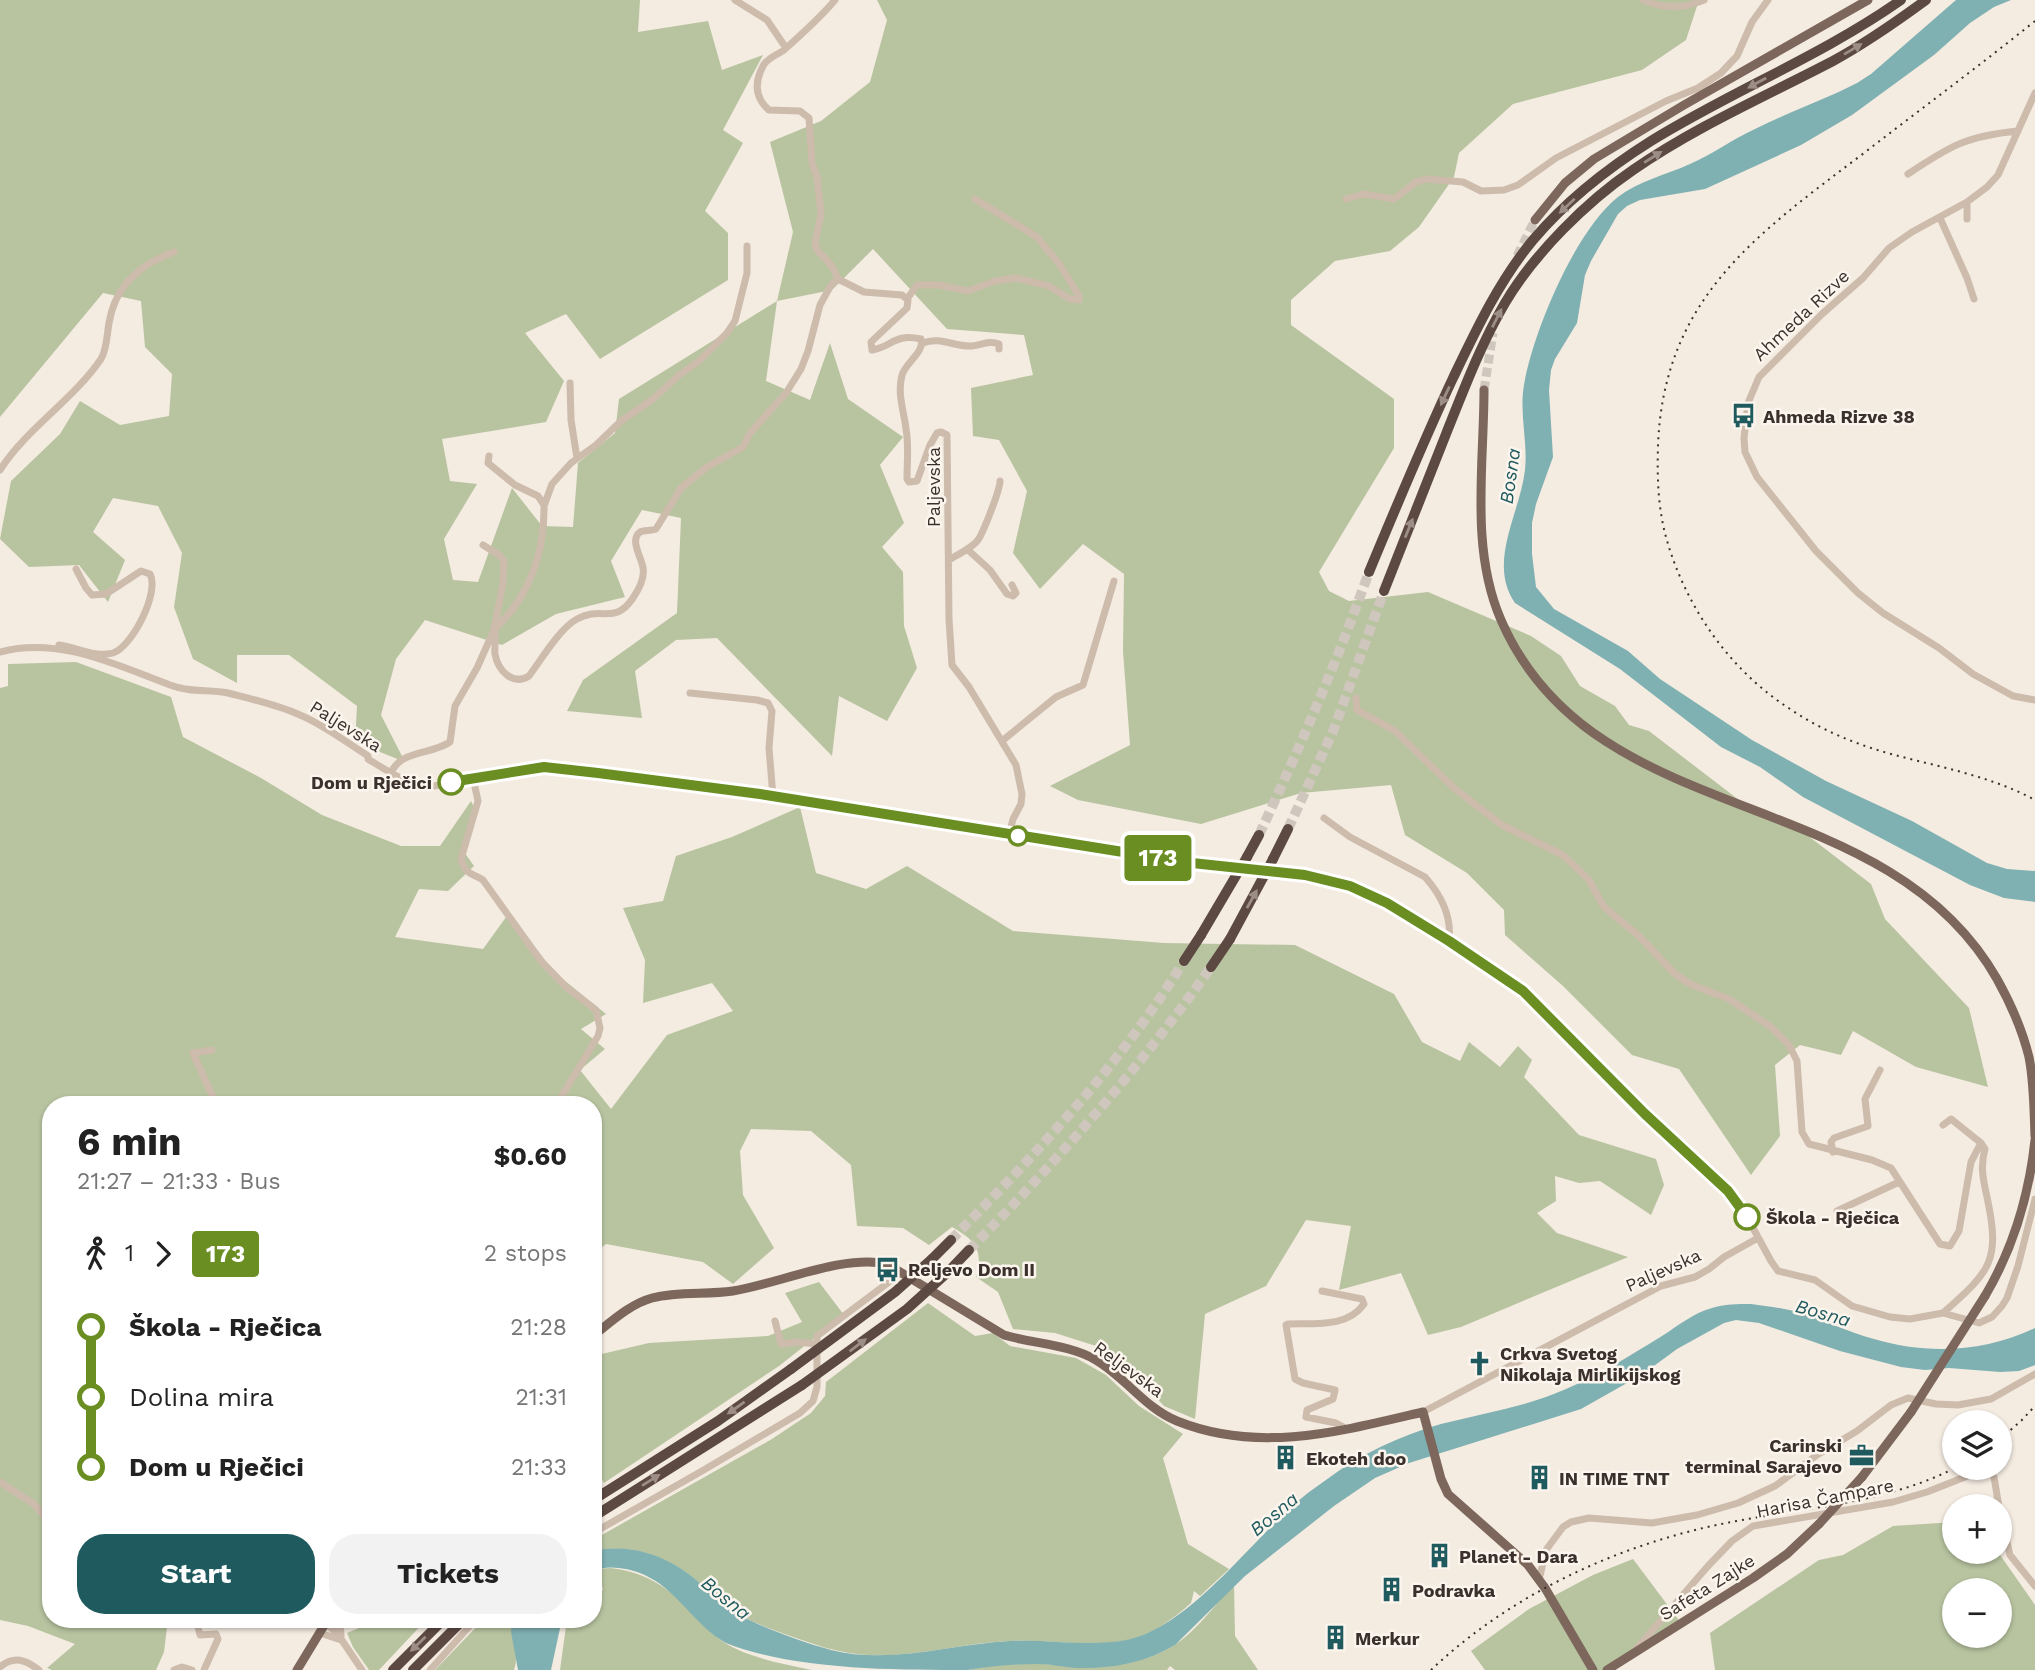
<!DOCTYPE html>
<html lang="en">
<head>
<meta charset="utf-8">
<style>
	body { margin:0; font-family:"Work Sans",sans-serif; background:#f2f2f2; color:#222; height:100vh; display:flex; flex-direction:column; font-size:26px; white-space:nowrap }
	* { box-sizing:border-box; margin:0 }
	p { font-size:23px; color:#767676 }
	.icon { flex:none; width:38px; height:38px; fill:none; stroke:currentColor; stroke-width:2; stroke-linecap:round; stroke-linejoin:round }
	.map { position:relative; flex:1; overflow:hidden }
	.side { position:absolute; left:42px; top:1096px; width:560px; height:532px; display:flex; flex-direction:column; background:#fff; border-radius:28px; box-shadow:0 2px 5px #0004 }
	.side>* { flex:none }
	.badge { padding:0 14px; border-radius:5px; font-size:24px; line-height:46px }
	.buttons { position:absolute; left:1942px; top:1410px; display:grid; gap:14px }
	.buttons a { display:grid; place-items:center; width:70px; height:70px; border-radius:50%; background:#fff; box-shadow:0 2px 5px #0004; font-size:35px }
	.map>.badge { position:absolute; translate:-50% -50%; box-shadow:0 0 0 4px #fff }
	.legs { display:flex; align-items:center; gap:10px; height:77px; padding:0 35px; font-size:23px }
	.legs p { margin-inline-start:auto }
	.headline { display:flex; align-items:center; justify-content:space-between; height:119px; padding:0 35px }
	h1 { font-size:38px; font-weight:700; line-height:52px }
	.button { display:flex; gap:14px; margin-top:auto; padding:14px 35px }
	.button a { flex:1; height:80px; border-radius:28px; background:#1f5a5e; color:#fff; font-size:28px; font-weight:700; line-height:80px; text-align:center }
	.button a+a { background:#f2f2f2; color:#222 }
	ul { padding:0 35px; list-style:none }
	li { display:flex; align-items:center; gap:24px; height:70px; font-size:26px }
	li i { display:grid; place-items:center; width:10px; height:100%; margin:0 9px; background:currentColor }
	li i::after { content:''; width:18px; height:18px; margin:-9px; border:5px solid; border-radius:50%; background:#fff }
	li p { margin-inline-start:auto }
	li:first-child i { background:linear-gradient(#0000 50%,currentColor 0) }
	li:last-child i { background:linear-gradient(currentColor 50%,#0000 0) }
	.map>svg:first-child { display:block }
</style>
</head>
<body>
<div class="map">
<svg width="2035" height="1670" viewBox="0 0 2035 1670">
	<rect width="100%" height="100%" fill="#f4ebe1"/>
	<!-- green -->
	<path fill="#b8c4a0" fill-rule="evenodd" d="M0 0H640L638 32 708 21 722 70 763 55 723 130 743 143 705 211 728 233V280L600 359 566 314 525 333 564 381 546 422 442 439 450 481 477 484 444 539 453 580 478 582 512 488 542 526 573 527 578 463 615 433 619 399 777 301 793 232 770 142 821 121 870 82 887 20 877 0H1699L1686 40 1642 70 1513 104 1459 153 1454 177 1419 227 1390 251 1335 261 1291 300V325L1394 399V448L1319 572 1329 591 1349 601 1428 592 1531 636 1561 656 1580 686 1615 706 1629 725 1649 731 1752 810 1807 835 1871 884 1885 919 1969 1008 1988 1087 1916 1067 1853 1031 1841 1055 1800 1045 1775 1065 1780 1136 1751 1175 1679 1069 1632 1055 1563 986 1505 935 1504 910 1467 873 1405 835 1391 785 1301 793 1201 824 1078 800 1050 786 1130 745 1123 651 1124 574 1083 544 1040 589 1013 553 1027 491 999 440 973 436 971 388 1033 375 1024 335 947 329 873 249 832 290 777 301 766 381 810 400 830 343 848 399 903 437 880 465 904 523 882 547 903 572 904 626 917 668 887 721 839 696 832 756 717 638 676 640 635 671 642 718 567 711 583 680 677 613 681 518 642 510 611 561 625 597 556 614 502 645 425 620 396 659 381 715 405 762 355 742 357 706 289 655H237V683L193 659 174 607 182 553 158 506 113 498 93 532 125 560 108 602 79 565 29 567 0 539 11 481 60 434 80 401 120 425 169 416 172 374 145 347 141 301 103 293 0 417Z
		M76 662 171 697 183 737 261 778 322 815 401 846H440L471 801 477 814 462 849 474 866 448 891 419 889 395 937 483 949 509 913 554 972 606 1014 581 1029 605 1049 580 1070 611 1109 667 1035 733 1011 712 983 643 1003 645 960 623 908 663 901 676 856 732 837 800 807 816 873 866 889 907 866 1013 931 1164 943 1295 945 1394 994 1422 1042 1460 1061 1469 1042 1500 1067 1518 1046 1532 1060 1524 1077 1579 1135 1656 1159 1664 1185 1651 1215 1600 1181 1579 1183 1555 1176 1556 1201 1537 1213 1557 1233 1628 1257 1461 1327 1428 1335 1401 1273 1339 1290 1351 1226 1306 1220 1266 1286 1205 1314 1195 1419 1164 1406 1132 1372 1096 1346 1055 1333 1013 1329 998 1292 976 1277C984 1250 975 1240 952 1227L929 1245 903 1228 857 1226 851 1165 811 1131 751 1129 740 1151 743 1195 774 1248 733 1284 703 1262 606 1244 593 1254V1104H51V1619H168L164 1652 156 1670H52L47 1668 75 1644 28 1626 0 1620V688L8 686V664Z
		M819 1282 844 1315 779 1366 604 1483 593 1466V1356L649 1343 768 1336 802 1322 785 1293Z
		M928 1303 975 1336 993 1333 1010 1346 1076 1358 1106 1375 1139 1406 1183 1434 1163 1458 1188 1544 1229 1569 1200 1596 1194 1591 1191 1603C1172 1620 1153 1634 1128 1640 1090 1648 1049 1639 1011 1641 941 1644 887 1669 817 1645 787 1635 754 1625 728 1608 716 1600 707 1590 696 1580 667 1556 631 1543 593 1551V1540L772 1439 811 1413 825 1396 826 1382Z
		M1955 1522V1552H1998L2035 1605V1670H1715L1710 1633 1819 1560 1843 1555 1893 1526ZM1955 1591H2000V1636H1955Z
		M1633 1559 1681 1623 1607 1670H1485L1471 1651 1529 1609 1593 1575Z
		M610 1568C642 1571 667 1586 689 1609 700 1621 711 1634 725 1643 750 1658 783 1664 812 1670H560L567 1619H593V1592L603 1590 598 1569Z
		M1234 1585 1235 1636 1258 1670H1175L1170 1666 1167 1670H968C992 1665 1018 1663 1043 1664 1087 1667 1133 1670 1173 1646 1197 1631 1214 1605 1234 1585Z
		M381 1619H427L379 1670H369L353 1647 347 1633Z
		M484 1619H512C510 1636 520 1654 514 1670H435Z"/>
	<!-- water -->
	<path fill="#7fb0b2" d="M1956 0H2011L1994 7 1970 23 1934 55 1852 115 1801 145 1705 189 1640 200 1627 206 1618 214 1591 261 1585 275 1577 323 1555 359 1551 370 1549 390 1553 457 1536 504 1532 523V554L1536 587 1554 609 1628 651 1660 679 1752 740 1826 781 1912 821 1987 863 2007 869 2035 871V902L2004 898 1970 885 1803 797 1760 767 1721 747 1620 669 1515 603C1487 562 1520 514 1525 470 1528 442 1519 413 1524 385 1533 332 1575 231 1618 197 1638 181 1666 175 1690 164 1713 154 1733 139 1755 129 1789 112 1824 100 1857 83L1871 74Z
		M1751 1304C1766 1306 1783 1308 1798 1312 1824 1320 1848 1332 1874 1339 1927 1355 1985 1352 2035 1328V1365L2019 1371 2000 1372 1949 1368 1925 1370 1901 1367 1840 1351 1759 1323 1736 1320 1724 1323 1677 1349 1643 1374 1581 1409 1409 1463 1375 1478 1334 1506 1245 1576 1175 1645C1145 1663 1111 1669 1076 1668 1063 1667 1051 1664 1038 1664 1014 1664 991 1666 968 1670 892 1670 794 1670 726 1643 687 1621 672 1574 619 1568 610 1567 601 1567 593 1572V1551C630 1543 666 1555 695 1579 707 1589 716 1600 729 1609 754 1625 802 1642 831 1650 891 1665 950 1644 1010 1641 1049 1639 1089 1647 1126 1640 1182 1630 1241 1555 1281 1517 1294 1503 1310 1491 1326 1480 1361 1454 1399 1436 1441 1424 1483 1413 1526 1407 1566 1389 1599 1375 1631 1355 1662 1336 1678 1326 1693 1313 1712 1308 1724 1304 1738 1304 1751 1304Z
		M512 1619H562L551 1670H518L511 1632Z"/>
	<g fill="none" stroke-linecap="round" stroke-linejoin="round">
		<!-- major-tunnel -->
		<path stroke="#cfc6bd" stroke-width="9" stroke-dasharray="9 4.5" stroke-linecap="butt" d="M1517 256 1535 220
			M1484 390 1493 333"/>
		<!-- highway-tunnel -->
		<path stroke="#cfc6bd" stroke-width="10" stroke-dasharray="10 5" stroke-linecap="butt" d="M1288 829 1334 729 1384 591
			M1259 835C1299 749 1337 662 1369 572
			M951 1240C1036 1154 1121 1064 1184 961
			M969 1250C1056 1162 1140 1068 1211 967"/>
		<!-- minor -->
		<path stroke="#cdbbac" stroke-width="7" d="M735 0 767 20 786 48
			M835 0C820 18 802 34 784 50 777 55 767 58 763 66 754 83 755 98 769 110L800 111 809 118 812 163 817 177 821 214 815 243 817 250 832 266 838 279 864 292 902 295 908 300 907 308 871 342 872 350C892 347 894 333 921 339 925 352 906 362 902 375 897 394 904 411 906 429 909 445 907 462 907 479L909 482 917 481 930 445 937 433 941 432 947 435 949 619 952 665 969 687 1016 765 1022 794 1021 804 1013 819 1009 835
			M1643 0C1665 9 1682 9 1704 0
			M2035 93 1998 175 1987 187 1967 202 1912 232 1889 248 1863 278 1822 314 1759 377 1748 403 1744 438 1745 452 1757 477 1816 551 1858 593 1883 613 1939 648 1973 674 2013 696 2035 700
			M1908 174C1950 146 1966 136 2018 131
			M1346 199 1364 194 1394 199 1416 182 1427 179 1463 182 1481 191 1504 190 1518 185 1556 158 1666 101 1698 88 1721 73 1737 56 1752 22 1768 0
			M1940 218 1967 278 1974 299
			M1967 219V202
			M907 299 917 285H939L968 291 995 281 1016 278 1049 286 1070 299 1079 300V296L1060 265 1037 237 975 199
			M923 343C940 336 954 347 972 346 982 345 989 340 999 344V349
			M570 383 571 420 577 458
			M489 456 488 463 515 485 538 496 544 505C545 553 529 597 494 630 497 639 494 646 495 654 498 671 513 686 529 676 541 660 560 628 577 619 602 605 614 626 633 598 639 589 645 578 643 568 642 558 629 540 640 532 644 530 651 531 656 529L681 488 707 467 743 447 750 433 786 393 801 369 808 351 820 305 831 285 838 279
			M0 470C27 428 73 400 101 359 107 349 107 334 109 323 115 286 140 264 174 252
			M544 506 552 484 571 463 596 445 621 421 653 399 678 376 699 361 727 333 735 321 747 273V246
			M967 549 990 570 1007 594 1013 596 1016 593 1012 585
			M949 560C958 554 971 549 978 540 983 533 1000 490 1000 481
			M59 645C76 647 95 658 113 653 132 647 160 592 150 574L141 571 106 594 92 595 86 588 76 569
			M0 652C59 636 116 665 170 685 191 693 208 689 228 693 251 699 278 705 300 715 324 725 346 742 368 756V759C389 772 409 786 434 786L544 767 598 773 760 795 1192 863 1305 875 1350 886 1387 903 1449 941 1523 991 1645 1114 1728 1191 1747 1217 1771 1261 1778 1271 1815 1280 1852 1306 1890 1317 1910 1319 1943 1313 1979 1323 1992 1317 2002 1306 2007 1298 2018 1266 2035 1199
			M690 693 757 700 768 703 772 711 769 748 773 797
			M1356 698 1357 710 1395 731 1455 789 1502 825 1563 855 1589 880 1604 907 1640 937 1674 973 1690 984 1729 999 1771 1027 1789 1045 1797 1061 1802 1132 1809 1144 1872 1160 1891 1168 1940 1244 1950 1246 1959 1231 1971 1162 1981 1143
			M1002 741 1056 697 1083 685 1114 581
			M391 773C400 750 431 755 450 742L455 706 477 668 494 630 503 583 504 561 499 555 483 545
			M473 778 478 801 461 859C466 876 471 872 483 880L541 961 566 987 596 1010 600 1028 598 1036 557 1104
			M1324 818 1350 837 1425 877C1441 895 1452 917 1449 941
			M212 1050 193 1053 216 1104
			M1833 1152 1831 1142 1834 1138 1868 1126 1865 1099 1880 1070
			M1837 1211 1899 1182
			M1322 1291 1362 1299 1364 1304C1347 1328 1315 1323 1288 1324L1286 1325 1295 1379 1303 1383 1335 1390 1333 1399 1307 1410 1306 1417 1336 1423 1347 1429
			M1943 1313C1990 1271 2001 1262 1987 1197 1983 1179 1980 1166 1985 1149L1981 1143 1951 1119 1943 1125
			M775 1321 781 1344 796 1342 817 1344
			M1423 1412 1661 1286 1695 1277 1709 1269 1724 1257 1758 1238
			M0 1482 34 1504 51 1524
			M2000 1513 2010 1555 2035 1586
			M593 1533 702 1471 800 1413 813 1401 817 1387V1336L901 1273
			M1539 1580 1546 1550 1563 1527 1571 1522 1589 1518 1652 1523 1697 1515 1738 1503 1775 1486 1817 1455 1857 1431 1891 1405 1908 1398 1936 1404 1958 1405 1991 1399 2035 1374
			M340 1619 341 1636
			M326 1624 337 1633 362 1670
			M320 1633 341 1640
			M1637 1648 1708 1566 1732 1541 1753 1526 1893 1502 1927 1492 1985 1469 1994 1477 1999 1507
			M0 1667C14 1655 26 1660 39 1670
			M174 1670 182 1667 192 1670
			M204 1670 218 1639 216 1634 200 1635 198 1627 206 1619
			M430 1670 476 1619"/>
		<!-- major -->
		<path stroke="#7d675c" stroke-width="9" d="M1535 220 1565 183 1594 159 1684 105 1868 0
			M1484 390C1484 465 1470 549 1501 620 1594 835 1883 779 1997 979 2011 1004 2022 1029 2029 1057 2034 1082 2034 1110 2035 1136
			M1985 1296C2014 1247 2029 1196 2035 1140
			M593 1336C611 1322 630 1304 652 1298 679 1291 706 1295 733 1291 778 1284 843 1254 887 1264L1004 1335C1034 1344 1068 1344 1096 1360 1125 1377 1145 1408 1177 1421 1259 1454 1342 1431 1423 1412L1441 1479 1448 1494 1528 1565 1545 1588 1593 1670
			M1862 1477 1911 1412
			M297 1670 328 1619
			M1607 1670 1753 1578 1787 1554 1819 1524"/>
		<!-- highway -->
		<path stroke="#5c4a42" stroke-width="10" d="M1369 572C1396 507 1423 442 1453 378 1476 330 1499 281 1533 240 1566 201 1608 168 1651 141 1732 91 1823 55 1901 0
			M1384 591C1405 539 1425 486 1446 434 1464 389 1481 344 1505 303 1534 254 1586 202 1633 170 1695 127 1766 96 1833 61 1866 43 1896 22 1926 0
			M1247 857 1259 835
			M1273 859 1288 829
			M1184 961 1201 935
			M1211 967 1230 939
			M932 1259 951 1240
			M948 1272 969 1250
			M593 1500 718 1421 791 1369
			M593 1517 802 1385
			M393 1670 444 1619
			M413 1670 464 1619"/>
		<!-- rail -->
		<path stroke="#3b302b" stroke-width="2" stroke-dasharray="2 5" stroke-linecap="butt" d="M2035 21C1979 66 1921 109 1864 153 1757 234 1664 298 1658 445 1657 479 1658 512 1668 544 1688 610 1731 671 1790 709 1821 730 1855 744 1891 754 1939 767 1991 776 2035 800
			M2000 1439 2021 1421 2035 1406
			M1431 1670C1508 1597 1609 1549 1712 1526 1793 1508 1880 1506 1955 1468"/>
		<!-- major-bridge -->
		<path stroke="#7d675c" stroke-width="9" d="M1911 1412 1985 1296
			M1819 1524 1862 1477"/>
		<!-- highway-bridge -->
		<path stroke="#5c4a42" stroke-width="10" d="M1201 935 1247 857
			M1230 939 1273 859
			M791 1369 895 1292 932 1259
			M802 1385 907 1309 948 1272"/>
	</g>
	<!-- one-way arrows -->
	<defs><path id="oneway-solid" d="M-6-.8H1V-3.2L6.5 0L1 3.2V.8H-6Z" transform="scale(1.75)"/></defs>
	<g fill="#9c8e87">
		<use href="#oneway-solid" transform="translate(1853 49) rotate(-31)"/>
		<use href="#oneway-solid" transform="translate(1757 83) rotate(151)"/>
		<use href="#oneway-solid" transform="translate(1653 157) rotate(-32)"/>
		<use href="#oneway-solid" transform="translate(1567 206) rotate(137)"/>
		<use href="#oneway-solid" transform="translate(1497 318) rotate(-63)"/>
		<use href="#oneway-solid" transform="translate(1445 396) rotate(115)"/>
		<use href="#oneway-solid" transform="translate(1409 528) rotate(-68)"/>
		<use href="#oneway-solid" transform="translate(1252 899) rotate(-61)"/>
		<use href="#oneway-solid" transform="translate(858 1345) rotate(-37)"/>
		<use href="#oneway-solid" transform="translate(736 1408) rotate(145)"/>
		<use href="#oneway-solid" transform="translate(651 1480) rotate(-32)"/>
		<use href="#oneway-solid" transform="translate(418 1644) rotate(136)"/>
	</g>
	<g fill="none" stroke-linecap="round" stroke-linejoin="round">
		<defs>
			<path id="line-1" d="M451 782 544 767 598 773 760 794 1192 863 1305 875 1350 886 1387 903 1449 941 1523 991 1645 1114 1728 1191 1747 1217"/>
		</defs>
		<!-- line-1 casing -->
		<use href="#line-1" stroke="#fff" stroke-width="16"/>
		<!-- line-1 -->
		<use href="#line-1" stroke="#6b8e23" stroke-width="10"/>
	</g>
	<!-- icons -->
	<defs>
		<symbol id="bus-bare" viewBox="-9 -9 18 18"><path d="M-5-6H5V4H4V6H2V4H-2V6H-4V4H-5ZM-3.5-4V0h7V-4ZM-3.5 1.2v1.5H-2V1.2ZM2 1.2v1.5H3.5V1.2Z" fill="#1f5a5e" stroke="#fbf5ee" stroke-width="2.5" paint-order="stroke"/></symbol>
		<symbol id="church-bare" viewBox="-9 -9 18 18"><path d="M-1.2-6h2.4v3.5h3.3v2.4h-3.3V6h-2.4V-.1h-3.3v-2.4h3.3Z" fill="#1f5a5e" stroke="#fbf5ee" stroke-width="2.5" paint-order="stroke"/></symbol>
		<symbol id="office-bare" viewBox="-9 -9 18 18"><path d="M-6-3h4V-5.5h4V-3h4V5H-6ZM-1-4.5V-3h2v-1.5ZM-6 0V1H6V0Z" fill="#1f5a5e" stroke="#fbf5ee" stroke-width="2.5" paint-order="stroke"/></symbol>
		<symbol id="building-bare" viewBox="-9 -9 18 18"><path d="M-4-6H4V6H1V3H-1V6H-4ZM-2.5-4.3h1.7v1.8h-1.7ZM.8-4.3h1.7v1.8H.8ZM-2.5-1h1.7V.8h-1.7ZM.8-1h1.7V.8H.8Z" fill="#1f5a5e" stroke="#fbf5ee" stroke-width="2.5" paint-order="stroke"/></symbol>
	</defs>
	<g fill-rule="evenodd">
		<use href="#bus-bare" x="1726" y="398" width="35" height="35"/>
		<use href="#bus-bare" x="870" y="1252" width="35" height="35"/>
		<use href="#church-bare" x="1462" y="1346" width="35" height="35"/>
		<use href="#office-bare" x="1844" y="1438" width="35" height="35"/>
		<use href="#building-bare" x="1268" y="1440" width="35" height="35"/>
		<use href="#building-bare" x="1522" y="1460" width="35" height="35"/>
		<use href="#building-bare" x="1422" y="1538" width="35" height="35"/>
		<use href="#building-bare" x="1374" y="1572" width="35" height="35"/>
		<use href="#building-bare" x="1318" y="1620" width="35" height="35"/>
	</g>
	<!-- markers -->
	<g fill="#fff" stroke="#6b8e23" stroke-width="3.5">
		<circle cx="451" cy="782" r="12"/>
		<circle cx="1018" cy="836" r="9"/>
		<circle cx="1747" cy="1217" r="12"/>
	</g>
	<g text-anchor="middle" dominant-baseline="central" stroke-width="5" stroke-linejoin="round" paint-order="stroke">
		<!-- street labels -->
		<g font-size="18" fill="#3b302b" stroke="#fbf5ee">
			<text transform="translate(1801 315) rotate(-43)">Ahmeda Rizve</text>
			<text transform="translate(933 487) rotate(-90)">Paljevska</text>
			<text transform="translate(346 726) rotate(32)">Paljevska</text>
			<text transform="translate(1663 1270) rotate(-24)">Paljevska</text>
			<text transform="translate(1129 1369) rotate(36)">Reljevska</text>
			<text transform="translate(1825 1498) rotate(-11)">Harisa Čampare</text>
			<text transform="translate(1707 1587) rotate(-32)">Safeta Zajke</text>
		</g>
		<!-- poi labels -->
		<g font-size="18" font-weight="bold" fill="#3b302b" stroke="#fbf5ee" text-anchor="start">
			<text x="1763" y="416">Ahmeda Rizve 38</text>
			<text x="908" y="1269">Reljevo Dom II</text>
			<text x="1500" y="1353">Crkva Svetog<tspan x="1500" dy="21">Nikolaja Mirlikijskog</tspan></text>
			<text x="1842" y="1445" text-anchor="end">Carinski<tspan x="1842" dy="21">terminal Sarajevo</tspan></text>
			<text x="1306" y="1458">Ekoteh doo</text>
			<text x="1559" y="1478">IN TIME TNT</text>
			<text x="1459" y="1556">Planet - Dara</text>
			<text x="1412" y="1590">Podravka</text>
			<text x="1355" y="1638">Merkur</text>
		</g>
		<!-- stop labels -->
		<g font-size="18" font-weight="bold" fill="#3b302b" stroke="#fbf5ee" text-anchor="end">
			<text x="432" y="782">Dom u Rječici</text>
			<text x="1766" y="1217" text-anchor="start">Škola - Rječica</text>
		</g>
		<!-- water labels -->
		<g font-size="19" font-style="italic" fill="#1f5a5e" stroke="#fbf5ee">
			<text transform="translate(1510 476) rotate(-82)">Bosna</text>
			<text transform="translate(1823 1313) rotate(16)">Bosna</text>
			<text transform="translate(1274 1514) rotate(-40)">Bosna</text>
			<text transform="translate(726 1598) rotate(39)">Bosna</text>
		</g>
	</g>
</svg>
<div class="buttons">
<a><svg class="icon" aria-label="layers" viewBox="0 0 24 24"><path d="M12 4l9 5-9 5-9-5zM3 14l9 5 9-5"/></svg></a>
<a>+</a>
<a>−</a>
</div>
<b class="badge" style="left:1158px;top:858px;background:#6b8e23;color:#fff">173</b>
<section class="side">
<div class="headline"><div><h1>6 min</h1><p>21:27 – 21:33 · Bus</p></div><b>$0.60</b></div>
<div class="legs"><svg class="icon" aria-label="walk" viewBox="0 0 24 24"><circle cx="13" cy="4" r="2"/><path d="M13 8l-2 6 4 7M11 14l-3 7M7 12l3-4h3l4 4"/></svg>1<svg class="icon" aria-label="forward" viewBox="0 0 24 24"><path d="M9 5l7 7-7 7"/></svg><b class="badge" style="background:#6b8e23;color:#fff">173</b><p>2 stops</p></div>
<ul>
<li><i style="color:#6b8e23"></i><b>Škola - Rječica</b><p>21:28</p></li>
<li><i style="color:#6b8e23"></i><span>Dolina mira</span><p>21:31</p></li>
<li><i style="color:#6b8e23"></i><b>Dom u Rječici</b><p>21:33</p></li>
</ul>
<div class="button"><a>Start</a><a>Tickets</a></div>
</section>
</div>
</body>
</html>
